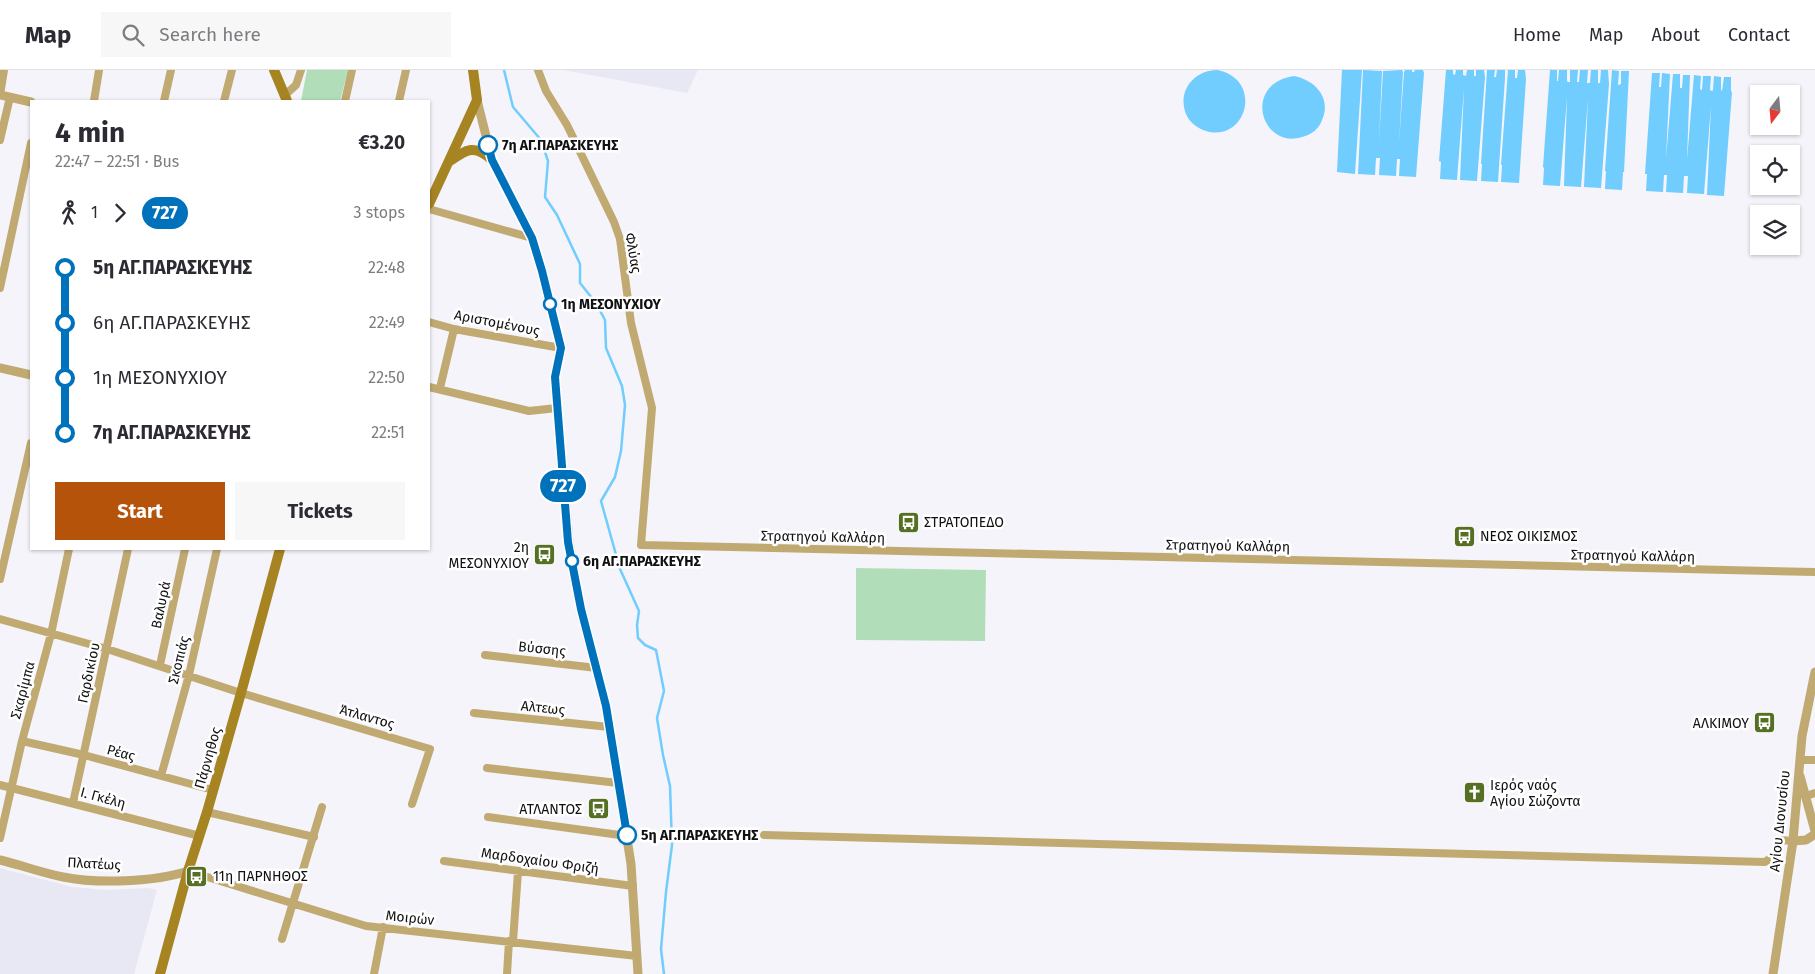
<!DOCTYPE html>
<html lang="en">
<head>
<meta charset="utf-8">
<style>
	body { margin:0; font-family:"Fira Sans",sans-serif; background:#f7f7f7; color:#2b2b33; height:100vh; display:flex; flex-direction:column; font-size:19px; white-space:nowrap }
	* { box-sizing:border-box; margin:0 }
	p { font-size:16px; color:#7c7c81 }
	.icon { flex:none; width:28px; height:28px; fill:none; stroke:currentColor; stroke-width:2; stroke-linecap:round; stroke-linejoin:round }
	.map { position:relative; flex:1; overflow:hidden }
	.drawer { position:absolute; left:30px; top:30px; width:400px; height:450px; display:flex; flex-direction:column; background:#fff; border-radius:0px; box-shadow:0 1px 4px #0004 }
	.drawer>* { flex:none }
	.badge { padding:0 10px; border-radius:16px; font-size:18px; line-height:32px }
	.needle { width:32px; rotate:196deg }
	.buttons { position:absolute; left:1750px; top:15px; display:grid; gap:10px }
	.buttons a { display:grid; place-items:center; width:50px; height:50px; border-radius:0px; background:#fff; box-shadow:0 1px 4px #0004; font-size:25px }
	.map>.badge { position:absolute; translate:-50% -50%; box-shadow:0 0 0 2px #fff }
	.legs { display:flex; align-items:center; gap:8px; height:55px; padding:0 25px; font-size:16px }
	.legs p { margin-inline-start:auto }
	.overview { display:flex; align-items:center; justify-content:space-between; height:85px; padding:0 25px }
	h1 { font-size:28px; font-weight:700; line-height:38px }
	.button { display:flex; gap:10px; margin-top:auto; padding:10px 25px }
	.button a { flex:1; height:58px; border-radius:0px; background:#b45309; color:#fff; font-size:20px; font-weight:700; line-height:58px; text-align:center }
	.button a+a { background:#f7f7f7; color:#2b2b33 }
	ul { padding:0 25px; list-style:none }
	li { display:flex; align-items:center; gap:18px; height:55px; font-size:19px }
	li i { display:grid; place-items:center; width:8px; height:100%; margin:0 6px; background:currentColor }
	li i::after { content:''; width:12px; height:12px; margin:-6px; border:4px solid; border-radius:50%; background:#fff }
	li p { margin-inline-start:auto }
	li:first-child i { background:linear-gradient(#0000 50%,currentColor 0) }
	li:last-child i { background:linear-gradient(currentColor 50%,#0000 0) }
	header { display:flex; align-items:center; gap:30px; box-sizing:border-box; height:70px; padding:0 25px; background:#fff; border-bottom:1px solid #e1e1e2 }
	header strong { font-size:24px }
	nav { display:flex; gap:28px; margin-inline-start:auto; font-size:18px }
	.search { width:350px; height:45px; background:#f7f7f7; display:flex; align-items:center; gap:12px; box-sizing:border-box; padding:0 18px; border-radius:0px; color:#7c7c81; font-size:19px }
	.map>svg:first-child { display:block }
</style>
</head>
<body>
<header>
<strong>Map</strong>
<div class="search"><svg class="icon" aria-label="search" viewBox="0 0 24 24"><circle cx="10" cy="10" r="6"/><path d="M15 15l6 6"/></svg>Search here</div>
<nav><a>Home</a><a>Map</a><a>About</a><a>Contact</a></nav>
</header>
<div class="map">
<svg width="1815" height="904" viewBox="0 0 1815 904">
	<rect width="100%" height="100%" fill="#f5f4fa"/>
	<!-- built -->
	<path fill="#e8e7f4" d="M564 0H698L687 23Z
		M0 798 72 817 105 820 148 818 157 820 134 904H0Z"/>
	<!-- green -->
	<path fill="#b1deb9" d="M307 0H348L340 31H301Z
		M856 498 986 500 985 571 856 570Z"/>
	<!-- water -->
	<path fill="#70cdfe" d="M1217 0C1264 9 1247 73 1206 61 1199 59 1192 54 1188 48 1175 25 1192 0 1217 0Z
		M1342 0H1362L1355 104 1337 102Z
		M1363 0 1382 1 1379 72 1383 1 1402 0 1403 2 1399 73 1404 2 1405 0H1412V2H1414L1415 0H1423L1424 3 1416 107 1399 106 1400 89H1397L1396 106 1379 105 1380 88H1376L1375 105 1358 104Z
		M1446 0H1453V4L1455 5 1456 0H1463V5L1466 6 1467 0H1474V6H1476V0H1484L1485 7 1477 111 1460 110 1464 18 1457 110 1440 109 1441 92 1439 91Z
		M1487 0H1495L1494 7H1496L1497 0H1505V8L1498 112 1481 111 1482 94H1481Z
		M1508 0H1515V8H1517L1518 0H1525L1526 9 1519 113 1501 112 1502 95H1501Z
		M1550 0H1557V11H1558L1559 0H1567V11L1568 12H1570V0H1578L1577 12H1579L1580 0H1588L1587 13H1590L1591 0H1598V13H1600L1601 0H1608L1609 14 1601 118 1584 117 1588 29 1581 117 1564 116 1567 27 1560 116 1543 115 1544 98 1543 97Z
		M1612 0 1619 1 1618 15 1621 14V1H1629L1624 102H1623L1622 120 1605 119 1606 101H1605Z
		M1652 3H1660L1659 17H1661L1662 3 1670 4 1666 89 1673 4H1680V18H1682L1683 5H1690L1687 90 1694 5 1701 6 1700 19 1702 20 1703 6H1711L1710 20 1712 21 1713 20 1714 6 1721 7V20L1722 21 1724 7H1731V21L1732 22 1724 126 1707 125 1711 36 1704 124 1687 123 1688 106H1684L1683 123 1666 122 1667 105H1664L1663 122 1646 121 1647 104H1645Z
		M1294 6C1315 10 1332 28 1322 50 1319 59 1311 65 1302 67 1262 80 1241 14 1294 6Z"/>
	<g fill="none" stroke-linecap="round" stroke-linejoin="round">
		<!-- stream -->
		<path stroke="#70cdfe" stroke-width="2.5" d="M504 0 513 37 541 70 548 91 545 127 557 145 580 194V213L596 233 605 250 606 278 622 316 625 335 621 381 615 407 601 431 620 499 639 541 637 555 638 568 645 575 656 580 664 621 657 648 663 685 670 716 672 775 666 822 661 879 664 904"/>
		<!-- minor -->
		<path stroke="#c0aa72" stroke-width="8" d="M538 0 546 21 567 55 614 152 620 169 631 253 652 338 641 475 1815 502
			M0 25 4 0
			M285 25 296 15 301 0
			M94 31 99 0
			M164 31 171 0
			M224 31 232 0
			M345 31 352 0
			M399 31 406 0
			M0 70 10 27
			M429 139 532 168
			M0 218 31 73
			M429 252 454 259 561 278
			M429 317 529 341 557 338
			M440 318 454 259
			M0 509 31 373
			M0 549 107 579 241 623 430 679 412 734
			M485 585 597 598
			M160 595 185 479
			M474 643 609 657
			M22 671 84 685 213 720
			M1800 690H1815
			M487 698 618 713
			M161 706 189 605 217 479
			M0 715 200 766
			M1806 726 1815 723
			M73 733 128 479
			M207 742 314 767
			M488 747 627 766
			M764 765 1765 792 1776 784 1780 770 1793 771
			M0 768 22 671 51 564 69 479
			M444 791 633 816
			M188 801 366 856 637 886
			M282 869 322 737
			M513 871 518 802
			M374 904 383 857
			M507 904 509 871"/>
		<!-- tertiary -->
		<path stroke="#c0aa72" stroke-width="9" d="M0 25 31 32
			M477 30 492 90 532 168 542 201 561 278 555 307 569 472 581 539 606 636 631 794 638 904
			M0 298 31 305
			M1800 706 1815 761
			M1793 771 1806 770 1815 764
			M0 790C21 795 42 803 63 807 97 814 155 812 188 801
			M1773 904 1793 771 1802 666 1815 602"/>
		<!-- secondary -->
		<path stroke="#a68422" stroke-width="10" d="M274 0 287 31
			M450 91C467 79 475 74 492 90
			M429 134 477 30 473 0
			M160 904 188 801 207 742 241 623 280 479"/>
	</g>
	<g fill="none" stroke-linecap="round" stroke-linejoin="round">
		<defs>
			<path id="line-1" d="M488 75 492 90 532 168 542 201 561 278 555 307 568 472 581 539 606 636 627 765"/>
		</defs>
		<!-- line-1 casing -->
		<use href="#line-1" stroke="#fff" stroke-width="11"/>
		<!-- line-1 -->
		<use href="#line-1" stroke="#0072bc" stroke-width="8"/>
	</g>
	<!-- icons -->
	<defs>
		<symbol id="bus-square" viewBox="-11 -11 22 22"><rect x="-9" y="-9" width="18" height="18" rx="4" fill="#557023" stroke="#fff"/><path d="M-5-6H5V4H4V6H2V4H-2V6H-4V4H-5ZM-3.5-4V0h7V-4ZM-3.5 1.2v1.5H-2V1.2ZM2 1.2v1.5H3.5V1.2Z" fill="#fff"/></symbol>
		<symbol id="church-square" viewBox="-11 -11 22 22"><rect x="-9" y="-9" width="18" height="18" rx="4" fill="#557023" stroke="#fff"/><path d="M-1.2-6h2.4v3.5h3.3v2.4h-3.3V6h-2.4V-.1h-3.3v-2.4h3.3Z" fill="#fff"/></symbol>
	</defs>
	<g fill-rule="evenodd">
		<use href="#bus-square" x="896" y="440" width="25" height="25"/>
		<use href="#bus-square" x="1452" y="454" width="25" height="25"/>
		<use href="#bus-square" x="532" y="472" width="25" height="25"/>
		<use href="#bus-square" x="1752" y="640" width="25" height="25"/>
		<use href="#church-square" x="1462" y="710" width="25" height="25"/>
		<use href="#bus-square" x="586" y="726" width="25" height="25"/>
		<use href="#bus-square" x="184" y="794" width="25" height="25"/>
	</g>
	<!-- markers -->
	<g fill="#fff" stroke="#0072bc" stroke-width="2.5">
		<circle cx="488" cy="75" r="9"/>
		<circle cx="550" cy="234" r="6"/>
		<circle cx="572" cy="491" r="6"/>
		<circle cx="627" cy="765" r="9"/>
	</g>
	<g text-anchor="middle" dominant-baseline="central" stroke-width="5" stroke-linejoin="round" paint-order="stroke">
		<!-- stop labels -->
		<g font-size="14" font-weight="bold" fill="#111113" stroke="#fff" text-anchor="start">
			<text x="502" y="75">7η ΑΓ.ΠΑΡΑΣΚΕΥΗΣ</text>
			<text x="561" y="234">1η ΜΕΣΟΝΥΧΙΟΥ</text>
			<text x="583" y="491">6η ΑΓ.ΠΑΡΑΣΚΕΥΗΣ</text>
			<text x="641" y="765">5η ΑΓ.ΠΑΡΑΣΚΕΥΗΣ</text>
		</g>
		<!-- street labels -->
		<g font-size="14" fill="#111113" stroke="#fff">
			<text transform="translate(633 183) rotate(80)">Φλύας</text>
			<text transform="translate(497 253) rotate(11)">Αριστομένους</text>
			<text transform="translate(823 467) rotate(1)">Στρατηγού Καλλάρη</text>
			<text transform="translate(1228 476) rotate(1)">Στρατηγού Καλλάρη</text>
			<text transform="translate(1633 486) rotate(1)">Στρατηγού Καλλάρη</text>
			<text transform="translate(161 535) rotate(-78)">Βαλυρά</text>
			<text transform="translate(542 579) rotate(6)">Βύσσης</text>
			<text transform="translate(179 590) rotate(-76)">Σκοπιάς</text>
			<text transform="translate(89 603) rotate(-78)">Γαρδικίου</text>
			<text transform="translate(23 620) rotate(-75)">Σκαρίμπα</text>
			<text transform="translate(543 638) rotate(6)">Αλτεως</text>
			<text transform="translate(367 647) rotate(16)">Άτλαντος</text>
			<text transform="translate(121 683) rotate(15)">Ρέας</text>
			<text transform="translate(208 688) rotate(-74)">Πάρνηθος</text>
			<text transform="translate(103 728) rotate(15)">Ι. Γκέλη</text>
			<text transform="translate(1780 751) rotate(-84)">Αγίου Διονυσίου</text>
			<text transform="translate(540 791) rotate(8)">Μαρδοχαίου Φριζή</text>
			<text transform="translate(94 794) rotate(3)">Πλατέως</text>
			<text transform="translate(410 848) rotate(6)">Μοιρών</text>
		</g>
		<!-- poi labels -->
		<g font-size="14" fill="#111113" stroke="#fff" text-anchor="start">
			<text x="924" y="452">ΣΤΡΑΤΟΠΕΔΟ</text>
			<text x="1480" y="466">ΝΕΟΣ ΟΙΚΙΣΜΟΣ</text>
			<text x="529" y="477" text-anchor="end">2η<tspan x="529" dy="16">ΜΕΣΟΝΥΧΙΟΥ</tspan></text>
			<text x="1749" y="653" text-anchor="end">ΑΛΚΙΜΟΥ</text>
			<text x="1490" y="715">Ιερός ναός<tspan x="1490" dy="16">Αγίου Σώζοντα</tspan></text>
			<text x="582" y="739" text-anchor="end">ΑΤΛΑΝΤΟΣ</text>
			<text x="213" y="806">11η ΠΑΡΝΗΘΟΣ</text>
		</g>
	</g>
</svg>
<div class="buttons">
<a><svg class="needle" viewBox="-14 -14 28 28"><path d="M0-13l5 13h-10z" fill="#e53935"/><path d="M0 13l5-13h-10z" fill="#7c7c81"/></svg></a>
<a><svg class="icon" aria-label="locate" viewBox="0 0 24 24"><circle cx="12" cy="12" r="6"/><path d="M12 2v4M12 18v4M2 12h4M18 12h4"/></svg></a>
<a><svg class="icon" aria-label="layers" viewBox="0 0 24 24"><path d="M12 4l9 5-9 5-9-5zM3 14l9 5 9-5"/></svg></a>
</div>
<b class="badge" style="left:563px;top:416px;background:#0072bc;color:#fff">727</b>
<section class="drawer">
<div class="overview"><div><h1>4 min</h1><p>22:47 – 22:51 · Bus</p></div><b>€3.20</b></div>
<div class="legs"><svg class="icon" aria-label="walk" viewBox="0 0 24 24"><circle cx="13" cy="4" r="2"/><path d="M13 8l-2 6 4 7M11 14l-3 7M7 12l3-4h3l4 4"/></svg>1<svg class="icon" aria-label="forward" viewBox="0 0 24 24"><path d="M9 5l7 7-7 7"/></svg><b class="badge" style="background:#0072bc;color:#fff">727</b><p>3 stops</p></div>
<ul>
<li><i style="color:#0072bc"></i><b>5η ΑΓ.ΠΑΡΑΣΚΕΥΗΣ</b><p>22:48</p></li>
<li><i style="color:#0072bc"></i><span>6η ΑΓ.ΠΑΡΑΣΚΕΥΗΣ</span><p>22:49</p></li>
<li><i style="color:#0072bc"></i><span>1η ΜΕΣΟΝΥΧΙΟΥ</span><p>22:50</p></li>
<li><i style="color:#0072bc"></i><b>7η ΑΓ.ΠΑΡΑΣΚΕΥΗΣ</b><p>22:51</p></li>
</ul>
<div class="button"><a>Start</a><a>Tickets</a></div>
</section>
</div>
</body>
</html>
